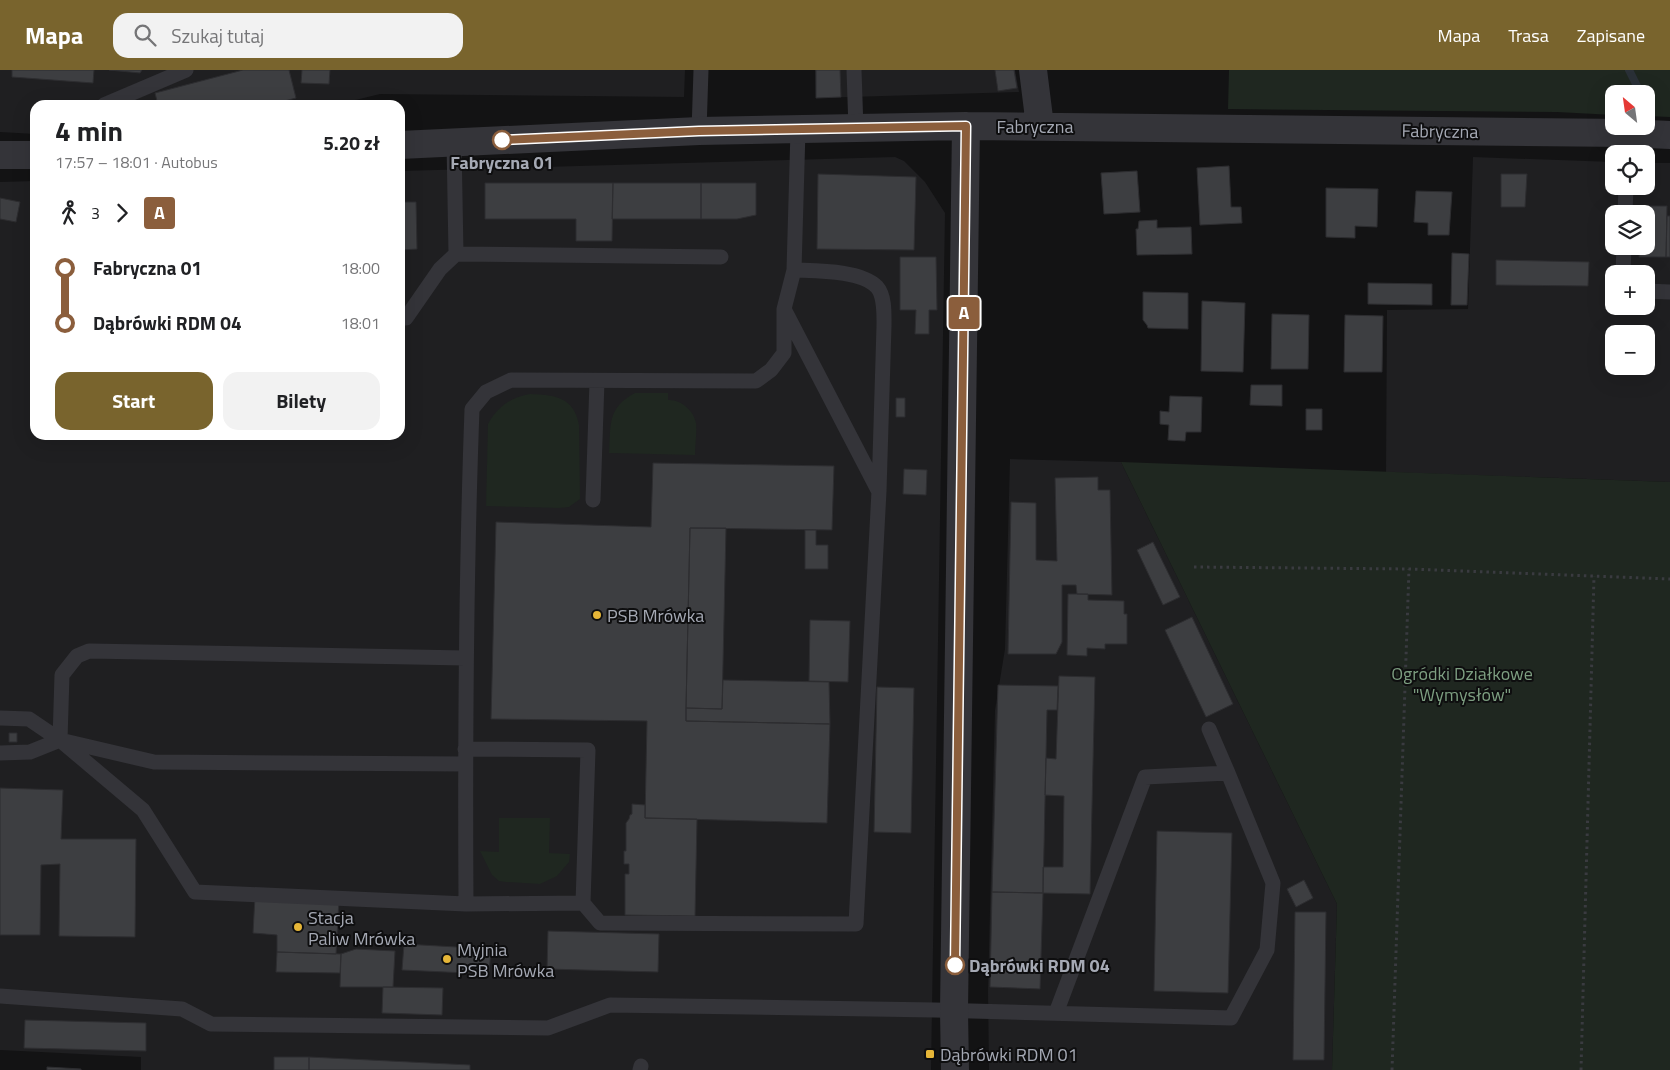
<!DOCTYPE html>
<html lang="pl">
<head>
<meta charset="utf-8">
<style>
	body { margin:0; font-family:"Titillium Web",sans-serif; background:#f2f2f2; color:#202124; height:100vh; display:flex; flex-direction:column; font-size:19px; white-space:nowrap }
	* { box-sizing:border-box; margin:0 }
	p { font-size:16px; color:#757577 }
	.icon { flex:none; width:28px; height:28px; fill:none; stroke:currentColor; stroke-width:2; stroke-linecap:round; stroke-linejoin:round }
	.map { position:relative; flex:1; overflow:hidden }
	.sheet { position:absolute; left:30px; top:30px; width:375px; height:340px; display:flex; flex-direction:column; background:#fff; border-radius:15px; box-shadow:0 5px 20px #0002 }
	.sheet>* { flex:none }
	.badge { padding:0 10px; border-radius:4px; font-size:18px; line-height:32px }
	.needle { width:32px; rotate:331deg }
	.fabs { position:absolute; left:1605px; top:15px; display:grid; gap:10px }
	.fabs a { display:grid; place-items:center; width:50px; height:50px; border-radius:10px; background:#fff; box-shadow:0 5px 20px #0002; font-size:25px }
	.map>.badge { position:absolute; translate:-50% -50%; box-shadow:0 0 0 2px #fff }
	.legs { display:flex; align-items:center; gap:8px; height:55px; padding:0 25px; font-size:16px }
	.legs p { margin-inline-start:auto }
	.headline { display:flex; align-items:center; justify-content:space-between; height:85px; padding:0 25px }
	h1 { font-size:28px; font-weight:700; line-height:38px }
	.primary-button { display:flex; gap:10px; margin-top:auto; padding:10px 25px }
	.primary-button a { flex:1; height:58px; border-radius:15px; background:#79642d; color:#fff; font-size:20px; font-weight:700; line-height:58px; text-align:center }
	.primary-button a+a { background:#f2f2f2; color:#202124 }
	ul { padding:0 25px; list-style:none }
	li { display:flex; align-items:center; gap:18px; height:55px; font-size:19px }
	li i { display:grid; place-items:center; width:8px; height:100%; margin:0 6px; background:currentColor }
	li i::after { content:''; width:12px; height:12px; margin:-6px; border:4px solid; border-radius:50%; background:#fff }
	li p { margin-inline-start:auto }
	li:first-child i { background:linear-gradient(#0000 50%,currentColor 0) }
	li:last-child i { background:linear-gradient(currentColor 50%,#0000 0) }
	header { display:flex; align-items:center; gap:30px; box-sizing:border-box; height:70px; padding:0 25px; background:#79642d; color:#fff }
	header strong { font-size:24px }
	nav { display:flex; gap:28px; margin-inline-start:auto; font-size:18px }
	.search { width:350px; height:45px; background:#f2f2f2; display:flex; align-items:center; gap:12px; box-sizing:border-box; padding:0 18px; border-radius:15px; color:#757577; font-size:19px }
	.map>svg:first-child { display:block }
</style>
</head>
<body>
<header>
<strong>Mapa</strong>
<div class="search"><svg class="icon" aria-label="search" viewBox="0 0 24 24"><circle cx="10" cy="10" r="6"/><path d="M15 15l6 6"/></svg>Szukaj tutaj</div>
<nav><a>Mapa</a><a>Trasa</a><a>Zapisane</a></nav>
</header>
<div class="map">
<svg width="1670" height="1000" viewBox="0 0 1670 1000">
	<rect width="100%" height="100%" fill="#131314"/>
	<!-- built -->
	<path fill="#1f1f21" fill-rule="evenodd" d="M0 0H685L684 27 380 24 335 35H35V64L0 62Z
		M815 0H1015L1019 22 816 28Z
		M895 87 904 91 925 112 945 143 931 1000H141V987L0 980V112L35 111V365H400V101Z
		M1473 87 1614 92V116H1646V93H1670V412L1386 402 1387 240 1468 239ZM1614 144H1646V176H1614ZM1614 204H1646V236H1614ZM1614 264H1646V296H1614Z
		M1010 389 1121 392 1337 834 1332 1000H989L988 921 995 640 1005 579Z"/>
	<!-- green -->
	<path fill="#1f2720" d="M1229 0H1670V47L1646 46V24H1614V45L1557 42 1228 39Z
		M635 323H668V330C681 329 694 341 696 353 697 364 695 375 695 385L609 383C611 354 607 338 635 323Z
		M530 324C555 325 574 327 579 355L580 429 569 437 559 438 486 436 488 354C497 337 511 327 530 324Z
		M1121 392 1670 412V1000H1332L1337 834Z
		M499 748H550L549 783 570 784 569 792 557 806 540 814 506 812 499 811 492 805 480 781 499 782Z"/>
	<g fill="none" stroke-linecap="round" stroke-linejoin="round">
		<!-- stream -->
		<path stroke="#2a3037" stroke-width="8" d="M1629 0 1641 24
			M1646 34V35"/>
	</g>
	<!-- building -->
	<path fill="#3d3e41" stroke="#2d2d30" d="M12 0H94L93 13 12 7Z
		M109 0H142L140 3Z
		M243 0H289L296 28 269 35H158L155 23Z
		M302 0H330L329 14 301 13Z
		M816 0H840L841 27 816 28Z
		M995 0H1014L1017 18 998 21Z
		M1229 96 1231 137H1241L1242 153 1200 155 1197 98Z
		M1137 101 1140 142 1104 144 1101 103Z
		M818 104 916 107 914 180 817 179Z
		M1501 104H1527L1525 137H1501Z
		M485 113H613L612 171H576V149H485Z
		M613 113H701V149H612Z
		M701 113H756V145L737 149H701Z
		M1326 118 1378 119 1377 157 1355 156V168L1326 167Z
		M1416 121 1452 122 1449 165H1428V153L1414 152Z
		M0 128 20 132 16 152 0 149Z
		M400 132H416L417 179 400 180Z
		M1641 136H1667L1666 187H1639L1640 176H1646V144H1641Z
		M1667 146H1670V187H1666Z
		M1157 150V158L1191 157 1192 184 1137 185 1136 159H1138L1139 151Z
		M1452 183 1469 184 1467 235H1451Z
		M900 187H936L937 240H929V264H915L916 240H900Z
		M1496 190 1589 192 1588 216 1496 215Z
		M1368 213 1432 214V235L1368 234Z
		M1143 222 1188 223V259L1148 258 1147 255 1143 250Z
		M1202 231 1245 233 1243 302 1201 301Z
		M1272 244 1309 245 1308 299H1271Z
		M1345 245 1383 246 1382 302H1344Z
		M1251 315H1282V336L1250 335Z
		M1170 326 1202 327 1201 362H1186L1185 371 1168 370 1169 355 1160 354V341L1169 342Z
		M896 328H905V347H896Z
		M1306 339H1322V360H1306Z
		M653 393 834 396 832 460 690 458 686 638V651L830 654 827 753 645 748 647 651 491 649 496 452 651 457Z
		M904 399 927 400 926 425 903 424Z
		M1098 407V420H1110L1112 525 1077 524 1076 515H1062V572L1056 584H1008L1011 432 1036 433V490L1057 491 1055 408Z
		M690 458H726L722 639 686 638Z
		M805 460H816V475H828V499H805Z
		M1153 472 1180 527 1163 535 1137 480Z
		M1068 524H1088V530L1124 531V544H1127V574H1105V579L1087 578V586L1067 585Z
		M1192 547 1233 634 1206 647 1165 560Z
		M810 550 850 551 848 612 809 611Z
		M1059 606 1095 607 1090 824 1043 823V797H1063L1064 726 1045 725 1046 688 1056 689Z
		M723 610 829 612 830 654 686 651V638L722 639Z
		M998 615 1058 616 1057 640H1047L1043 823 992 822Z
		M877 617 914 618 911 763 874 762Z
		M9 663H17V672H9Z
		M0 718 63 720 61 769H136L135 867 59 866 60 794 41 795 40 865H0Z
		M632 734 645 735V748L697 749 695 846 625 845V804H629V794H624V781H626V753L629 749 630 745 632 744Z
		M1157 761 1232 763 1228 923 1154 921Z
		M1304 810 1313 828 1296 837 1287 819Z
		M992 822 1043 823 1040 919 990 917Z
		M255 826 339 829 336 884 277 882V865L253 863Z
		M1295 842H1326L1324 990H1293Z
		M548 861 659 864 658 902 547 899Z
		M404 874 491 879 489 904 402 900Z
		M356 879 395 881 393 917H340L341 884Z
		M277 882 341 884 340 903 276 902Z
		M383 917 443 918 442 945 382 943Z
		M25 950 146 953V981L24 978Z
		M274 987H309V1000H274Z
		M309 987 470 995V1000H309Z
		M47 997 81 999V1000H47Z"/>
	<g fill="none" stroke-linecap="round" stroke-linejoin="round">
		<!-- path -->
		<path stroke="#3a3b40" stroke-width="3" stroke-dasharray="2.5 4" stroke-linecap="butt" d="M1194 497 1409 499 1670 509
			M1392 1000 1409 499
			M1581 1000 1594 506"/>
		<!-- service -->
		<path stroke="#343439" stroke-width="15" d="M854 0 856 59
			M104 35 186 0
			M699 61 701 0
			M1628 84V63
			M1625 144 1626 116
			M456 184 721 187
			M794 200C816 201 861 200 877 217 885 226 884 244 884 256L879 421 856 854 600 853 583 833 466 834C465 669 466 504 472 339L486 322 511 310 756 311 771 300 784 283V239L794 200 798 60
			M1623 204 1624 176
			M1646 221 1670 222
			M785 241 878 420
			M400 248H406L440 199 456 184 454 72
			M593 430 597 311
			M0 648 29 649 60 670 143 740 195 822 466 834
			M1209 659 1228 703
			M60 670 62 605 77 586 89 581 465 588
			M465 679 588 680 583 833
			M0 683 30 682 60 670 154 692 465 694
			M0 926 182 939 211 954 548 958 610 935 935 940 1231 948 1267 880 1273 813 1228 703 1145 707 1056 943
			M640 1000 641 996"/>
		<!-- minor -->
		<path stroke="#343439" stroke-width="28" d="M1033 0 1040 56
			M400 75 699 61 966 56 1628 63 1670 65
			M0 85H35
			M955 1000 954 941 966 56"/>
	</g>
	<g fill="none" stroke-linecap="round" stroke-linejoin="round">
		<defs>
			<path id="line-1" d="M502 70 699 61 966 56 955 895"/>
		</defs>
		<!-- line-1 casing -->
		<use href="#line-1" stroke="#fff" stroke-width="11"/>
		<!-- line-1 -->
		<use href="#line-1" stroke="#8b5e3c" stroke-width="8"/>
	</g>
	<!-- markers -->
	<g fill="#fff" stroke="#8b5e3c" stroke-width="2.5">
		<circle cx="502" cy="70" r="9"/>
		<circle cx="955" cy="895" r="9"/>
	</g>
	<g fill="#e6b638" stroke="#0e0e0f" stroke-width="2">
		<circle cx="597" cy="545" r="5"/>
		<circle cx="298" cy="857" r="5"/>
		<circle cx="447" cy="889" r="5"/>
		<rect x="925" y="979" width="10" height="10" rx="2.5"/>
	</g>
	<g text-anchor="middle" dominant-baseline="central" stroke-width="4" stroke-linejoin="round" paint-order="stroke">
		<!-- street labels -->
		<g font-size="18" fill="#a5a9b4" stroke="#0e0e0f">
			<text x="1035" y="56">Fabryczna</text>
			<text transform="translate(1440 61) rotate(1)">Fabryczna</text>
		</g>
		<!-- stop labels -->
		<g font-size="18" font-weight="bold" fill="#a5a9b4" stroke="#0e0e0f">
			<text x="502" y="92">Fabryczna 01</text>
			<text x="969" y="895" text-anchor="start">Dąbrówki RDM 04</text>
		</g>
		<!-- poi labels -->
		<g font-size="18" fill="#a5a9b4" stroke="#0e0e0f" text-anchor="start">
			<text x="607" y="545">PSB Mrówka</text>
			<text x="308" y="847">Stacja<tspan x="308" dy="21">Paliw Mrówka</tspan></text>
			<text x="457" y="879">Myjnia<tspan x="457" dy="21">PSB Mrówka</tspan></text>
			<text x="940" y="984">Dąbrówki RDM 01</text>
		</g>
		<!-- park labels -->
		<g font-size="18" fill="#7d9e81" stroke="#0e0e0f">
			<text x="1462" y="603">Ogródki Działkowe<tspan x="1462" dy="21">"Wymysłów"</tspan></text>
		</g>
	</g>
</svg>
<div class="fabs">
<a><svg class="needle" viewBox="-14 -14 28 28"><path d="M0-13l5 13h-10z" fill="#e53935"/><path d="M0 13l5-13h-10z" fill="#757577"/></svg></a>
<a><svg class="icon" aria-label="locate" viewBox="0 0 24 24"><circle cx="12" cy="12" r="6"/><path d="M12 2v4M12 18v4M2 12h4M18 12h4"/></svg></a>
<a><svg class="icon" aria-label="layers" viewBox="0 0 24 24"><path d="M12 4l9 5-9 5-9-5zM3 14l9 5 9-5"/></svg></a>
<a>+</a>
<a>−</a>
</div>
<b class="badge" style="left:964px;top:243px;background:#8b5e3c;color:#fff">A</b>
<section class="sheet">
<div class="headline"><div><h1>4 min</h1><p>17:57 – 18:01 · Autobus</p></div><b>5.20 zł</b></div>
<div class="legs"><svg class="icon" aria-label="walk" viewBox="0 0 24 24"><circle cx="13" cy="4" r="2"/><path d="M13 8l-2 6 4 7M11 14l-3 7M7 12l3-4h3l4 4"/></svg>3<svg class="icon" aria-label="forward" viewBox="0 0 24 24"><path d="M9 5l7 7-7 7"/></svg><b class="badge" style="background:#8b5e3c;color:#fff">A</b></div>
<ul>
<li><i style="color:#8b5e3c"></i><b>Fabryczna 01</b><p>18:00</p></li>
<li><i style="color:#8b5e3c"></i><b>Dąbrówki RDM 04</b><p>18:01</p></li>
</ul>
<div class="primary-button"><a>Start</a><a>Bilety</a></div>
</section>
</div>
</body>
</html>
